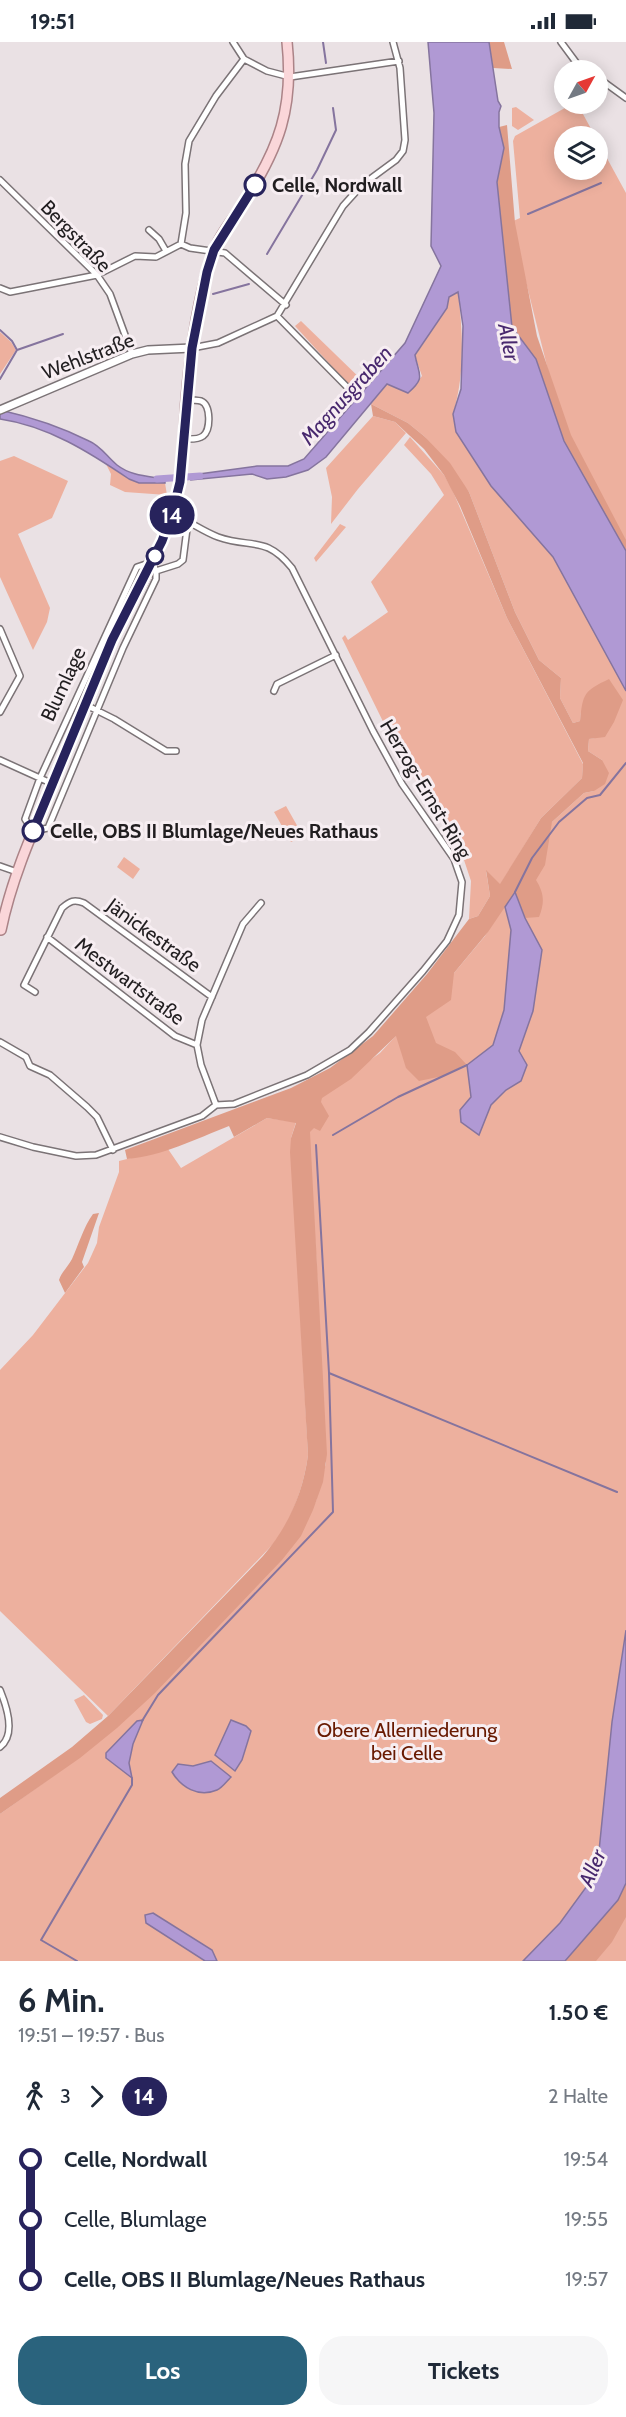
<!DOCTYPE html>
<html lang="de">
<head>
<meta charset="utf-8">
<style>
	body { margin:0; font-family:Cabin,sans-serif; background:#f6f6f7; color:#1f2937; height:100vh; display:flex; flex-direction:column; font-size:22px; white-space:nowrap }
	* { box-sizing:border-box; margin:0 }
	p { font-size:20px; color:#747a83 }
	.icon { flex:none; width:33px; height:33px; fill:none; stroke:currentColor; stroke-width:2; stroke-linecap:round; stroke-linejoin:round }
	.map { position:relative; height:1919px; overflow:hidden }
	.details { display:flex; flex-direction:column; background:#fff; flex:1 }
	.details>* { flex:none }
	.badge { padding:0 12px; border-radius:20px; font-size:21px; line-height:39px }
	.needle { width:39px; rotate:50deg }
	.fabs { position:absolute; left:554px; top:18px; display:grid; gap:12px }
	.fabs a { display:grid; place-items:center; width:54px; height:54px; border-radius:50%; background:#fff; box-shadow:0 3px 15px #0003; font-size:30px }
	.map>.badge { position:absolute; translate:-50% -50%; box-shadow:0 0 0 3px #fff }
	.legs { display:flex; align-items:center; gap:9px; height:66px; padding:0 18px; font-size:20px }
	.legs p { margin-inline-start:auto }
	.head { display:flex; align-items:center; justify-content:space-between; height:102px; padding:0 18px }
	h1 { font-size:33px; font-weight:700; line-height:45px }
	.cta { display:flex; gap:12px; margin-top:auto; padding:12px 18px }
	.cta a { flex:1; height:69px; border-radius:24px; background:#2a637d; color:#fff; font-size:24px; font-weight:700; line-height:69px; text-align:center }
	.cta a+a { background:#f6f6f7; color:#1f2937 }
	ul { padding:0 18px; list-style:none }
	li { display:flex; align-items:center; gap:21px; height:60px; font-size:22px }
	li i { display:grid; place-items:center; width:9px; height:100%; margin:0 8px; background:currentColor }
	li i::after { content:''; width:15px; height:15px; margin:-8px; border:4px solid; border-radius:50%; background:#fff }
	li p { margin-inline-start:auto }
	li:first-child i { background:linear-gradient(#0000 50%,currentColor 0) }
	li:last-child i { background:linear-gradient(currentColor 50%,#0000 0) }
	.status { display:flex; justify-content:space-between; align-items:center; height:42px; padding:0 30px; background:#fff; direction:ltr }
	.status svg { height:16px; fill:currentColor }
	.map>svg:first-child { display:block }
</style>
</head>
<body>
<div class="status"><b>19:51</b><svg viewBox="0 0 49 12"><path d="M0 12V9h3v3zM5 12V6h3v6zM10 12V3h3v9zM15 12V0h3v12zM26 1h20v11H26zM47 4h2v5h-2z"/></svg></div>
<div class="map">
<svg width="626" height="1919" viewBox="0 0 626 1919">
	<rect width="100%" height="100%" fill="#eae1e4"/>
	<!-- green -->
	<path fill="#edb09e" d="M572 62 578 63 595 94H564V128H597V98L626 151V1919H0V1772L80 1715 296 1497 316 1459 326 1421 316 1211 306 1078 319 1055 380 1011 454 931 485 894 552 780 584 751 594 749 602 718 588 709 589 697 595 696 581 670 580 679 573 681 560 656 561 636 539 618 515 570 469 450 424 394 408 381 371 362 387 342 408 351 422 334 415 314 447 266 449 255 458 250C463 291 465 332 453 372L558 368 511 180 520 176 513 99 515 94Z
		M516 65 534 78 518 88 512 84V66Z
		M301 279 367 343 358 353 295 284Z
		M0 290 11 300 16 308 0 332Z
		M373 374 395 380 406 391 358 447 331 482 332 455 326 426Z
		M410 395 444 433 451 445 507 576 583 722 582 736 541 776 500 843 486 829 490 854 478 874 469 877 471 839 458 800 422 749 396 706 342 596 345 593 348 598 388 570 371 540 444 453 431 432 404 403Z
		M14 414 68 439 52 476 18 492 50 566 47 580 33 608 0 535V419Z
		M106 422C131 439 135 441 165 441L167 453 125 450 110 443 111 432Z
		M340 482 346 485 316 520 314 516Z
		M286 764 303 794 291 800 274 770Z
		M124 815 140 827 133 837 117 825Z
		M267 1076 296 1080 291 1096 308 1413C304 1443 293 1475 275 1500L108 1674 0 1569V1328L33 1293 88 1221 97 1201 99 1185 119 1130V1119L168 1107 181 1126Z
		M84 1653 103 1673 102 1677 90 1682 86 1680 74 1658Z"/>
	<!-- forest -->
	<path fill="#df9c87" d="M489 0H504L512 27 493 26Z
		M507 83 515 181 537 294 571 393 626 498V509L564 399 536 317 512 286 497 140 504 106 499 85Z
		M371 362 408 381 424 394 450 421 469 450 515 570 539 618 561 636 560 656 573 681 580 679C583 651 584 649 609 637L623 658 614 680 605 695 589 697 588 709 602 718 609 731 605 742 594 749 584 751 552 780 545 823 536 838C544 851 545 860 539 875L525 876 515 850 488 890 454 931 451 958 426 975 436 1001 455 1010 466 1022 443 1034 419 1039 406 1026 396 994 351 1037 322 1056 321 1060 329 1074 320 1089 314 1086 310 1090 327 1412 323 1440 313 1468 301 1494 282 1518 155 1651 117 1686 80 1716 0 1772V1756L72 1705 108 1674 263 1514C288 1485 303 1451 308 1413L290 1110 291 1096 296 1081 267 1076 234 1095 229 1084C196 1097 162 1114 127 1117L125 1108 291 1046 330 1026 373 994 427 932 469 877 478 874 490 854 486 828 500 842 541 776 582 736 583 721 507 576 460 464 444 433 424 407 395 380 373 374Z
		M99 1171 82 1220 84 1225 65 1251 59 1238C62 1229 68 1225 72 1217 79 1202 83 1186 93 1172Z
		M626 1841V1875L612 1900 596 1919H565L617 1858Z"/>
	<!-- water -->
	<path fill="#b099d4" stroke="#85749e" stroke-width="1.5" d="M428 0H489L498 59 501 64 499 70V85L504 106 497 140 512 285 536 317 564 399 626 509V649L553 515 491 444 456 390 453 372 461 347 463 284 458 250 449 255 447 266 415 313C419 334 426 335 408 351L387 342 326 415 308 428 286 435 267 437 252 432 191 438 192 433 257 424H288L304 417 405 301 441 224 431 204 434 71Z
		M0 368C31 375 61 385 89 399 101 404 107 415 117 423 131 434 148 434 165 437V441H139L129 437C89 410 48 384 0 377Z
		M515 850 525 876 542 908 533 969 519 1009 527 1023 521 1039 506 1048 491 1063 479 1093 461 1080 460 1068 471 1055 467 1023 493 1003 504 968 511 888 505 865Z
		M626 1588V1841L618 1858 565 1919H523L560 1881 587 1844 599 1809 612 1680Z
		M143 1678 133 1702 129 1721 132 1736 106 1716V1711L137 1679Z
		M231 1678 246 1684 251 1689 242 1718 235 1729 215 1713Z
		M211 1719 231 1735C227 1739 222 1746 217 1748 198 1756 181 1745 172 1730L178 1722 193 1724Z
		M153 1871 212 1908 217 1919H205L146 1881 145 1873Z"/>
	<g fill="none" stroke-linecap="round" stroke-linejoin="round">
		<!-- stream -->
		<path stroke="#85749e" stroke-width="2" d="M323 0 326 21
			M528 172 601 141
			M267 212 317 128 336 88 333 66
			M213 252 249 242
			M0 288 12 299 17 308 63 292
			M0 337 17 308
			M515 850 532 816 559 780 587 756 600 753 626 721
			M333 1093 398 1055 467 1023
			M329 1331 617 1450
			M142 1679 158 1653 333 1470 329 1331 316 1103
			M77 1919 41 1898 132 1743V1736"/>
		<!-- canal -->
		<path stroke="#b099d4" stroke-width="7" d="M157 437 200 434"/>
		<defs>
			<path id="minor" d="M233 0 244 17 267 29 290 35 399 19
				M561 0 578 23 586 28
				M597 35 626 56
				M0 138 97 233 110 252 132 312
				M149 188 159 197 166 209
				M181 202 186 171 185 122 189 99 216 54 244 17
				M181 202 190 206 225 211 286 263
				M0 246 10 250 97 233 135 214 156 215 181 202
				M277 274 348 346
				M192 306 218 301 277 274 343 164 362 143 396 118 403 109 405 98 400 26 393 0
				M184 397C189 397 198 398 203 394 211 388 211 363 201 359 197 358 190 358 186 358
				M152 520 156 529V537L123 606 48 786 33 789 25 777 40 736 137 525Z
				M156 529 178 522 183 518 188 479
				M0 587 20 634 0 670
				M274 649 277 642 336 613
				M86 663 114 677 166 709H176
				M0 718 53 742
				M0 824 17 830
				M47 895 175 994 197 1003
				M35 950 24 943 62 866C70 859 74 857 84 861L212 955
				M0 1000 26 1015 30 1024 50 1033 87 1065 97 1075 113 1108
				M216 1063 201 1023 197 1003 202 978 243 882 261 861
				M0 1095 33 1105 76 1114 96 1113 202 1074 216 1063 234 1062 307 1033 350 1008 369 990 423 929 447 899 459 873 462 840 454 817 402 742 373 689 292 526C265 493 252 507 218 495 202 489 188 478 172 472
				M0 1648C7 1665 16 1693 0 1705"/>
			<path id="tertiary" d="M0 368 132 312 148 308 192 306"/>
			<path id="primary" d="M1 888C13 829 40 774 63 718 80 678 94 635 114 595 133 555 159 515 173 471 184 435 183 395 186 358 190 310 197 259 212 213 218 195 233 177 244 160 279 106 294 66 287 0"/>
		</defs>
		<!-- minor casing -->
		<use href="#minor" stroke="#7b7376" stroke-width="8"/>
		<!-- tertiary casing -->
		<use href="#tertiary" stroke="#7b7376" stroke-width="10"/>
		<!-- primary casing -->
		<use href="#primary" stroke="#ab8387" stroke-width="12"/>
		<!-- minor -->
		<use href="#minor" stroke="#fff" stroke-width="5"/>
		<!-- tertiary -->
		<use href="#tertiary" stroke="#fff" stroke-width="7"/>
		<!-- primary -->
		<use href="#primary" stroke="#fad6d9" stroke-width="9"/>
	</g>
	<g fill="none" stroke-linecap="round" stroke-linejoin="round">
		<defs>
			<path id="line-1" d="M33 789 112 598 162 499 172 472 180 440 192 306 207 230 214 208 255 143"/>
		</defs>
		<!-- line-1 casing -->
		<use href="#line-1" stroke="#fff" stroke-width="14"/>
		<!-- line-1 -->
		<use href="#line-1" stroke="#27235c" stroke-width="9"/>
	</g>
	<!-- markers -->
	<g fill="#fff" stroke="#27235c" stroke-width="3">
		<circle cx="255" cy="143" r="10"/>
		<circle cx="155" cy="514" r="8"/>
		<circle cx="33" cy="789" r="10"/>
	</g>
	<g text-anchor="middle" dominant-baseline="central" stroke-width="6" stroke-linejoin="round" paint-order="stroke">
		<!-- stop labels -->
		<g font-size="20" font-weight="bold" fill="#211e20" stroke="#f7eef2" text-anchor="start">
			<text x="272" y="143">Celle, Nordwall</text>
			<text x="50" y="789">Celle, OBS II Blumlage/Neues Rathaus</text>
		</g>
		<!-- street labels -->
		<g font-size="20" fill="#211e20" stroke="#f7eef2">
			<text transform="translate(76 194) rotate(46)">Bergstraße</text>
			<text transform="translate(88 314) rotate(-21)">Wehlstraße</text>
			<text transform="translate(63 642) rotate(-65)">Blumlage</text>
			<text transform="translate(426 747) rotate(59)">Herzog-Ernst-Ring</text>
			<text transform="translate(154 893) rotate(36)">Jänickestraße</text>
			<text transform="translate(130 939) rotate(37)">Mestwartstraße</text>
		</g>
		<!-- park labels -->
		<g font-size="20" fill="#681900" stroke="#f7eef2">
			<text x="407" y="1688">Obere Allerniederung<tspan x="407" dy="23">bei Celle</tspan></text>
		</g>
		<!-- water labels -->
		<g font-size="21" font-style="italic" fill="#48286e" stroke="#f7eef2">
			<text transform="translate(509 300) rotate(79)">Aller</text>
			<text transform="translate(346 353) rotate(-48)">Magnusgraben</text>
			<text transform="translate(592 1826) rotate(-67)">Aller</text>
		</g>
	</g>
</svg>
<div class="fabs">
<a><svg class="needle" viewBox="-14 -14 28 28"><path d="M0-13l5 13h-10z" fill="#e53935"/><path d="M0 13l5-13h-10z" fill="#747a83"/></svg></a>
<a><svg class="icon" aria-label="layers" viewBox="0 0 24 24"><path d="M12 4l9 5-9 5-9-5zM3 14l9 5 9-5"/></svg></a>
</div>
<b class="badge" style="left:172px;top:473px;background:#27235c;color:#fff">14</b>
</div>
<section class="details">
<div class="head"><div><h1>6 Min.</h1><p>19:51 – 19:57 · Bus</p></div><b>1.50 €</b></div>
<div class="legs"><svg class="icon" aria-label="walk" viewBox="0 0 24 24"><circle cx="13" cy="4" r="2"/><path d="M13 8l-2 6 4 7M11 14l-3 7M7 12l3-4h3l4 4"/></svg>3<svg class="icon" aria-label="forward" viewBox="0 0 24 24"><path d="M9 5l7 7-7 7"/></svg><b class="badge" style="background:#27235c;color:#fff">14</b><p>2 Halte</p></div>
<ul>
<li><i style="color:#27235c"></i><b>Celle, Nordwall</b><p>19:54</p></li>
<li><i style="color:#27235c"></i><span>Celle, Blumlage</span><p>19:55</p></li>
<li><i style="color:#27235c"></i><b>Celle, OBS II Blumlage/Neues Rathaus</b><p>19:57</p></li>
</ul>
<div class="cta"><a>Los</a><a>Tickets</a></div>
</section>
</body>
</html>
